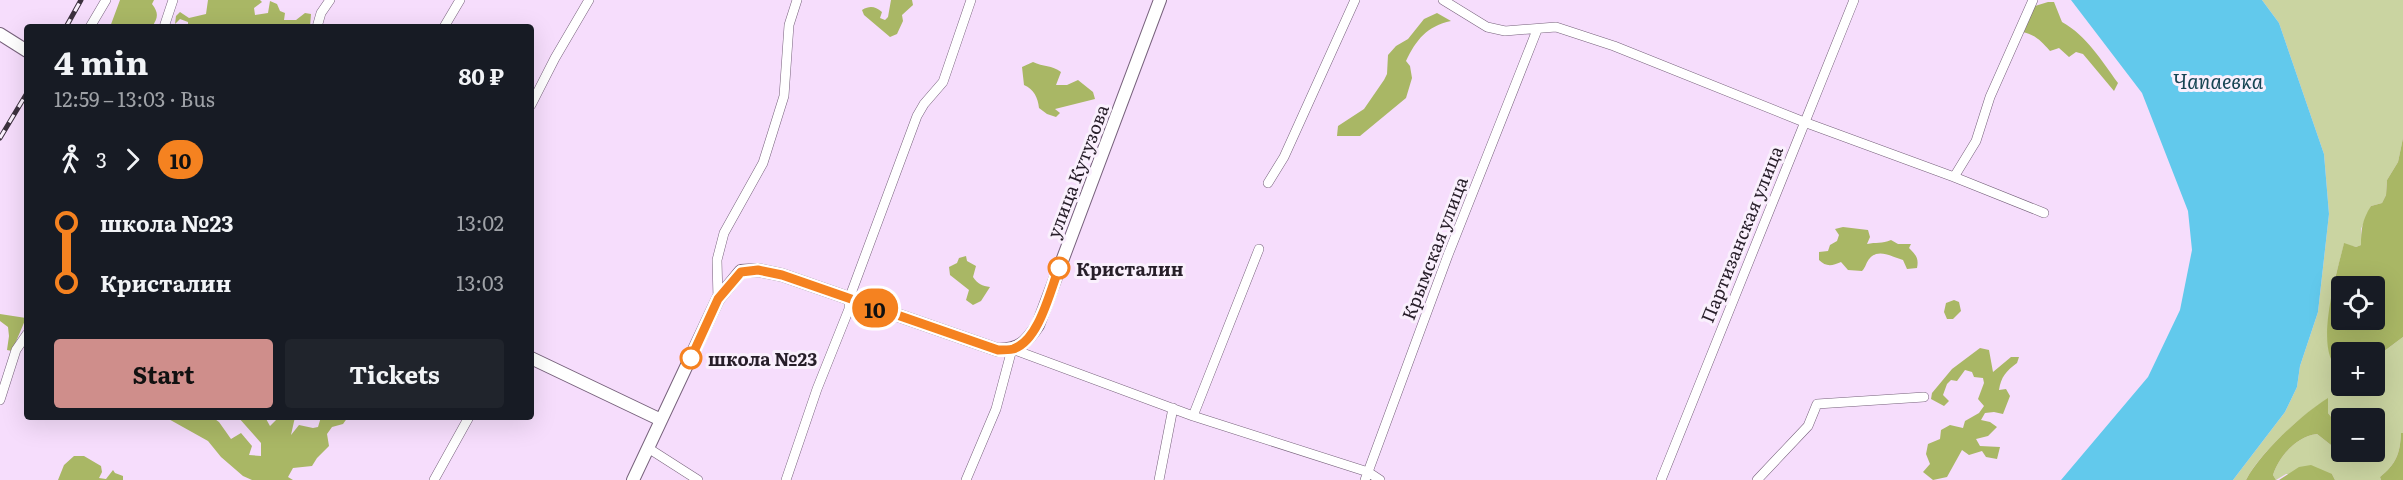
<!DOCTYPE html>
<html lang="en">
<head>
<meta charset="utf-8">
<style>
	body { margin:0; font-family:Literata,serif; background:#20242c; color:#f1f3f6; height:100vh; display:flex; flex-direction:column; font-size:22px; white-space:nowrap }
	* { box-sizing:border-box; margin:0 }
	p { font-size:20px; color:#9ea1a6 }
	.icon { flex:none; width:33px; height:33px; fill:none; stroke:currentColor; stroke-width:2; stroke-linecap:round; stroke-linejoin:round }
	.map { position:relative; flex:1; overflow:hidden }
	.drawer { position:absolute; left:24px; top:24px; width:510px; height:396px; display:flex; flex-direction:column; background:#171b24; border-radius:6px; box-shadow:0 6px 24px #0002 }
	.drawer>* { flex:none }
	.badge { padding:0 12px; border-radius:20px; font-size:21px; line-height:39px }
	.controls { position:absolute; left:2331px; top:276px; display:grid; gap:12px }
	.controls a { display:grid; place-items:center; width:54px; height:54px; border-radius:6px; background:#171b24; box-shadow:0 6px 24px #0002; font-size:30px }
	.map>.badge { position:absolute; translate:-50% -50%; box-shadow:0 0 0 3px #fff }
	.legs { display:flex; align-items:center; gap:9px; height:66px; padding:0 30px; font-size:20px }
	.legs p { margin-inline-start:auto }
	.headline { display:flex; align-items:center; justify-content:space-between; height:102px; padding:0 30px }
	h1 { font-size:33px; font-weight:700; line-height:45px }
	.primary-button { display:flex; gap:12px; margin-top:auto; padding:12px 30px }
	.primary-button a { flex:1; height:69px; border-radius:6px; background:#cf8e8b; color:#111; font-size:24px; font-weight:700; line-height:69px; text-align:center }
	.primary-button a+a { background:#20242c; color:#f1f3f6 }
	ul { padding:0 30px; list-style:none }
	li { display:flex; align-items:center; gap:21px; height:60px; font-size:22px }
	li i { display:grid; place-items:center; width:9px; height:100%; margin:0 8px; background:currentColor }
	li i::after { content:''; width:15px; height:15px; margin:-8px; border:4px solid; border-radius:50%; background:#171b24 }
	li p { margin-inline-start:auto }
	li:first-child i { background:linear-gradient(#0000 50%,currentColor 0) }
	li:last-child i { background:linear-gradient(currentColor 50%,#0000 0) }
	.map>svg:first-child { display:block }
</style>
</head>
<body>
<div class="map">
<svg width="2403" height="480" viewBox="0 0 2403 480">
	<rect width="100%" height="100%" fill="#f6ddfc"/>
	<!-- green -->
	<path fill="#cad4a1" d="M2262 0H2403V138L2398 162 2387 180 2386 195 2382 203 2371 206 2361 229V245L2356 247 2344 244 2332 290 2336 368 2341 370 2342 386H2374L2375 358 2403 337V433H2401C2400 454 2396 464 2380 477L2381 480H2335L2332 474H2286L2276 480 2273 475C2279 456 2297 436 2317 434L2336 449 2341 444 2342 452H2374V418H2342L2341 429 2328 413V399C2303 413 2259 454 2246 480H2233L2285 412 2297 387 2300 366 2318 312 2329 214 2324 154 2279 23Z"/>
	<!-- forest -->
	<path fill="#a9b765" fill-rule="evenodd" d="M120 0H154L152 4C159 13 158 18 152 27H110Z
		M208 0H260L262 2 254 8 255 15 268 13 270 1 277 4 280 11 285 13 284 20H296L305 13 311 14 310 27H204L200 24 198 27H188V22L180 19 175 24 176 16 180 12 189 18 206 14Z
		M891 0H912L913 5 902 15 903 21 897 34 890 37 864 15 862 10C871 5 875 7 882 12L880 18 885 20 888 17Z
		M2048 2H2054L2062 22C2087 36 2101 60 2118 83L2114 91 2083 54 2076 52 2069 57 2059 48 2050 51C2041 41 2036 35 2022 32L2035 6Z
		M1437 13 1451 21C1427 26 1416 40 1406 61L1410 66 1412 78 1406 98 1360 136H1337L1338 126 1364 109 1384 80 1387 74 1388 55 1396 46 1408 39 1424 19Z
		M1033 62C1043 67 1052 65 1061 72L1056 85H1067L1078 80 1093 92 1095 99 1055 109 1060 113 1056 117 1047 114 1039 108C1038 98 1034 89 1024 85L1022 67Z
		M2403 138V337L2375 358 2374 352H2342L2341 370C2311 356 2338 269 2344 243L2356 247 2361 245C2361 230 2362 220 2371 206L2382 203 2386 195 2387 180 2398 162ZM2342 286H2374V320H2342Z
		M1843 227 1868 230 1870 237 1867 244C1876 242 1882 244 1891 240L1898 244H1911L1909 248C1916 255 1919 258 1917 268L1907 269 1903 260C1892 257 1879 248 1870 258 1866 262 1866 267 1862 271L1848 270 1841 262C1832 266 1826 267 1819 260V252L1828 251 1830 245 1837 241 1839 235 1835 229Z
		M966 256 967 261 976 266 973 277C978 284 982 286 990 287L981 301 973 305 966 300 969 290 950 275 949 267 957 263 959 258Z
		M1954 300 1959 302 1961 311 1953 319H1947L1944 312 1946 303Z
		M0 314 26 318 12 351 7 350 9 336 8 327 0 321Z
		M1980 348 1989 350 1993 372 2011 357H2019L2017 363C2006 371 2001 377 1999 390L2006 389 2010 396 2003 414 1994 412 1985 413 1981 420 1990 422 1997 427 1988 436 1976 439 1980 446 2000 447 1997 459 1986 457 1982 451 1969 455 1962 450 1947 477 1933 480 1923 472 1930 464 1926 454 1928 444 1940 439 1941 430 1950 425 1963 428 1965 421 1979 413 1984 406 1978 399 1984 383 1983 378 1974 377 1972 372 1965 370 1957 381 1951 380 1947 384 1943 395 1949 401 1944 406 1931 399 1932 393 1952 369Z
		M2328 398V413L2341 429V444L2336 449 2317 434C2297 436 2279 456 2273 475L2276 480H2246C2260 453 2302 414 2328 398Z
		M165 417H212L219 422 231 439 241 433 252 446 249 455 261 456V443L238 417H265L270 426 279 417H295L291 435 299 425 313 428 318 427 321 417H348L343 424 332 427 327 434 329 446 317 458 312 466 293 468 288 477 293 480H252L243 476 221 457 208 441Z
		M2401 433H2403V480H2381L2380 477C2396 464 2400 454 2401 433Z
		M74 456H84L101 466 102 472 99 478 106 479 113 470 115 473 123 476V480H58L64 465Z
		M2311 465 2332 474 2335 480H2279L2299 467Z"/>
	<!-- water -->
	<path fill="#62c9ec" d="M2071 0H2262L2279 23 2324 154 2329 214 2318 312 2300 366 2297 387 2285 412 2233 480H2061L2148 377 2180 310 2192 250 2188 211 2142 93Z"/>
	<g fill="none" stroke-linecap="round" stroke-linejoin="round">
		<defs>
			<path id="minor" d="M1443 0 1487 27 1505 31 1556 27 1614 46 1804 122 1954 177 2044 213
				M90 27 106 0
				M164 27 173 0
				M317 27 321 13 330 0
				M444 27 460 0
				M531 105 555 58 589 0
				M1954 177 1976 141 1990 97 2033 0
				M1268 183 1284 157 1355 0
				M718 299 717 260 724 233 763 163 784 96 789 25 797 0
				M0 400 16 350 27 334
				M1193 416 1259 249
				M648 448 698 480
				M434 480 469 417
				M786 480 817 389 849 309V299L917 116 924 104 943 82 971 0
				M966 480 996 409 1012 349 1193 416 1368 472 1380 480
				M1159 480 1173 408
				M1365 480 1448 255 1537 30
				M1661 480 1854 0
				M1757 480 1808 426 1817 404 1924 397"/>
			<path id="tertiary" d="M0 34 27 51
				M531 358 661 420
				M633 480 718 299 741 271 758 270 782 275 998 350C1020 349 1026 343 1038 325L1160 0"/>
		</defs>
		<!-- minor casing -->
		<use href="#minor" stroke="#76617b" stroke-width="10"/>
		<!-- tertiary casing -->
		<use href="#tertiary" stroke="#76617b" stroke-width="14"/>
		<!-- minor -->
		<use href="#minor" stroke="#fff" stroke-width="9"/>
		<!-- tertiary -->
		<use href="#tertiary" stroke="#fff" stroke-width="12"/>
		<defs>
			<path id="rail" d="M66 27 81 0
				M0 138 27 93"/>
		</defs>
		<!-- rail casing -->
		<use href="#rail" stroke="#3c313e" stroke-width="5"/>
		<!-- rail -->
		<use href="#rail" stroke="#faf0fd" stroke-width="3" stroke-dasharray="9" stroke-linecap="butt"/>
	</g>
	<g fill="none" stroke-linecap="round" stroke-linejoin="round">
		<defs>
			<path id="line-1" d="M691 358 718 299 741 272 758 270 782 275 998 350C1002 350 1009 350 1013 349 1039 341 1050 291 1059 268"/>
		</defs>
		<!-- line-1 casing -->
		<use href="#line-1" stroke="#fff" stroke-width="14"/>
		<!-- line-1 -->
		<use href="#line-1" stroke="#f58220" stroke-width="9"/>
	</g>
	<!-- markers -->
	<g fill="#fff" stroke="#f58220" stroke-width="3">
		<circle cx="1059" cy="268" r="10"/>
		<circle cx="691" cy="358" r="10"/>
	</g>
	<g text-anchor="middle" dominant-baseline="central" stroke-width="6" stroke-linejoin="round" paint-order="stroke">
		<!-- street labels -->
		<g font-size="18" fill="#271e29" stroke="#faf0fd">
			<text transform="translate(1077 171) rotate(-69)">улица Кутузова</text>
			<text transform="translate(1741 234) rotate(-68)">Партизанская улица</text>
			<text transform="translate(1434 248) rotate(-69)">Крымская улица</text>
		</g>
		<!-- stop labels -->
		<g font-size="18" font-weight="bold" fill="#271e29" stroke="#faf0fd" text-anchor="start">
			<text x="1076" y="268">Кристалин</text>
			<text x="708" y="358">школа №23</text>
		</g>
		<!-- water labels -->
		<g font-size="20" font-style="italic" fill="#164453" stroke="#faf0fd">
			<text x="2218" y="80">Чапаевка</text>
		</g>
	</g>
</svg>
<div class="controls">
<a><svg class="icon" aria-label="locate" viewBox="0 0 24 24"><circle cx="12" cy="12" r="6"/><path d="M12 2v4M12 18v4M2 12h4M18 12h4"/></svg></a>
<a>+</a>
<a>−</a>
</div>
<b class="badge" style="left:875px;top:308px;background:#f58220;color:#111">10</b>
<section class="drawer">
<div class="headline"><div><h1>4 min</h1><p>12:59 – 13:03 · Bus</p></div><b>80 ₽</b></div>
<div class="legs"><svg class="icon" aria-label="walk" viewBox="0 0 24 24"><circle cx="13" cy="4" r="2"/><path d="M13 8l-2 6 4 7M11 14l-3 7M7 12l3-4h3l4 4"/></svg>3<svg class="icon" aria-label="forward" viewBox="0 0 24 24"><path d="M9 5l7 7-7 7"/></svg><b class="badge" style="background:#f58220;color:#111">10</b></div>
<ul>
<li><i style="color:#f58220"></i><b>школа №23</b><p>13:02</p></li>
<li><i style="color:#f58220"></i><b>Кристалин</b><p>13:03</p></li>
</ul>
<div class="primary-button"><a>Start</a><a>Tickets</a></div>
</section>
</div>
</body>
</html>
